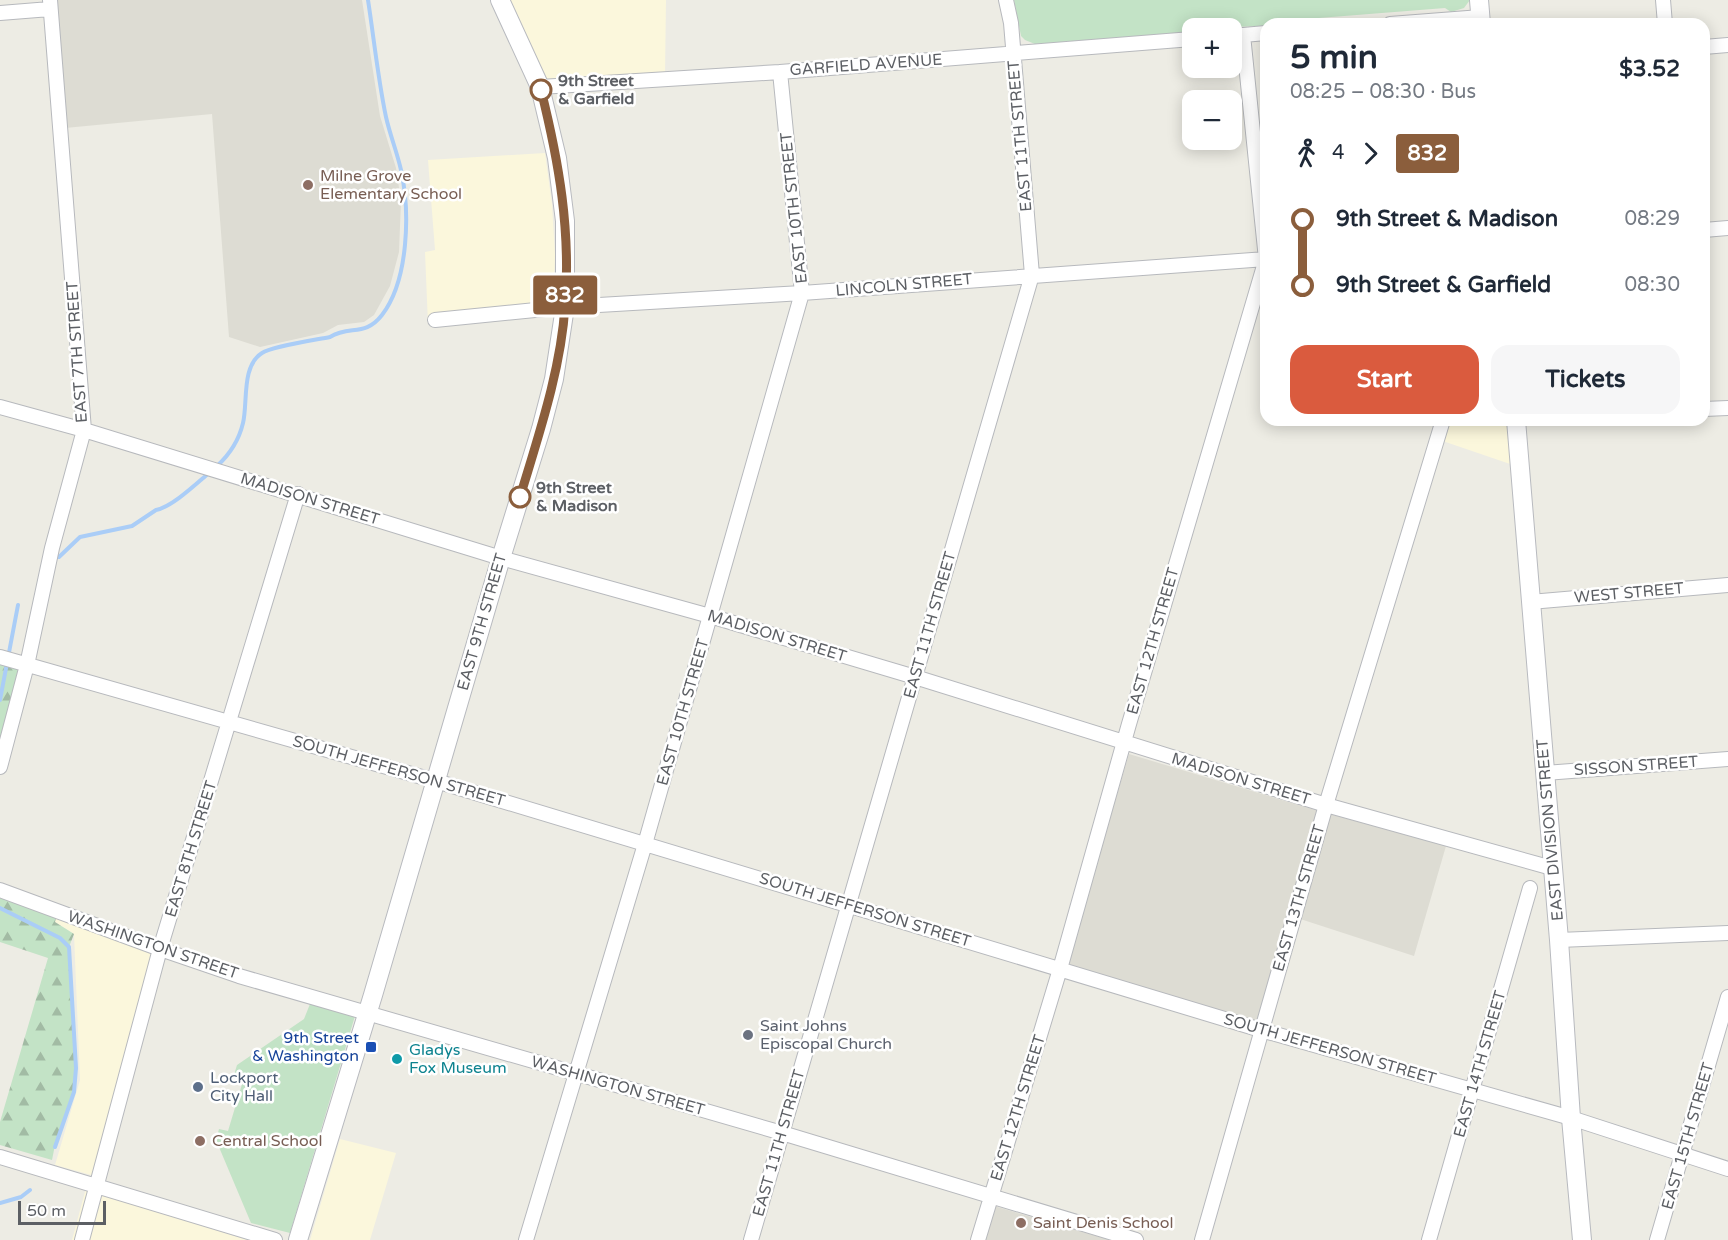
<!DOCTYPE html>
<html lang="en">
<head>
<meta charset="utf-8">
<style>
	body { margin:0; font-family:"Varela Round",sans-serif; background:#f6f6f7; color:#1f2937; height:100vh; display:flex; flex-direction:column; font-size:22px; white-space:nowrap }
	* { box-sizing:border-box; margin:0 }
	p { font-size:20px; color:#747a83 }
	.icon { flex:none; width:33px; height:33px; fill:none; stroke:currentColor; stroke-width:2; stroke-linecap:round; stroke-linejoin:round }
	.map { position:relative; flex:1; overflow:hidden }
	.panel { position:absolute; left:1260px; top:18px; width:450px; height:408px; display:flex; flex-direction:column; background:#fff; border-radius:18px; box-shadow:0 3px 15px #0003 }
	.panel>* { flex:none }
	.badge { padding:0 12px; border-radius:4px; font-size:21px; line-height:39px }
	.controls { position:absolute; left:1182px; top:18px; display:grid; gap:12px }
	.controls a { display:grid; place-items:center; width:60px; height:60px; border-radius:12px; background:#fff; box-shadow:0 3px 15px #0003; font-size:30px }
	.scale { position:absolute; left:18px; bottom:15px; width:88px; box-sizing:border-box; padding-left:6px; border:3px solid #5c5f64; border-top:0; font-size:16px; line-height:21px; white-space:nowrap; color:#5c5f64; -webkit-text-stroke:4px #fff; paint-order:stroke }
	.map>.badge { position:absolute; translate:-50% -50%; box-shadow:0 0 0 3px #fff }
	.legs { display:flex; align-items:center; gap:9px; height:66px; padding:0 30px; font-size:20px }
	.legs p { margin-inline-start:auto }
	.overview { display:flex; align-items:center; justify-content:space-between; height:102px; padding:0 30px }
	h1 { font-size:33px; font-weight:800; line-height:45px }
	.primary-button { display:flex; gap:12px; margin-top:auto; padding:12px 30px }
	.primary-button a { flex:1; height:69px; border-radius:18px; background:#da5b3e; color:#fff; font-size:24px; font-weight:800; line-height:69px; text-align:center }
	.primary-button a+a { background:#f6f6f7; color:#1f2937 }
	ul { padding:0 30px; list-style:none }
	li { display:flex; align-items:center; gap:21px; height:66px; font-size:22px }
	li i { display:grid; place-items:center; width:9px; height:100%; margin:0 8px; background:currentColor }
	li i::after { content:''; width:15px; height:15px; margin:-8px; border:4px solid; border-radius:50%; background:#fff }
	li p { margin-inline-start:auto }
	li:first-child i { background:linear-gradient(#0000 50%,currentColor 0) }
	li:last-child i { background:linear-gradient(currentColor 50%,#0000 0) }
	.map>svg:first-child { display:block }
</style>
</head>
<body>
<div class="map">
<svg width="1728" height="1240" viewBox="0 0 1728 1240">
	<defs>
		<pattern id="forest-firs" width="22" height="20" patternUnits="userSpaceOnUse" patternTransform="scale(1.5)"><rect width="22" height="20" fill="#c3e3c6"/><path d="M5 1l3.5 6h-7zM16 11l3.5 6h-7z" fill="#a2bba4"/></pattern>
	</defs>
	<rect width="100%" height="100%" fill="#edece4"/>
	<!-- commercial -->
	<path fill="#fbf7dc" d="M502 0H666L665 75 541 81Z
		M545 153 552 204 555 255 553 313 428 324 425 252 435 250 428 160Z
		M1436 420H1510L1513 465 1431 437Z
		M57 914 155 952 95 1176 55 1165 80 1080 74 934 55 922Z
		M340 1139 396 1153 370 1240H310Z
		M86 1188 247 1240H72Z"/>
	<!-- education -->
	<path fill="#dddcd3" d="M56 0H362L380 116 396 168 401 201 399 252 390 286 374 315 364 322 338 325 323 333 260 347 229 337 212 114 65 128Z
		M1129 754 1315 810 1446 846 1414 956 1288 915 1256 1023 1067 964Z
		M994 1206 1110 1240H984Z"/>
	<!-- green -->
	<path fill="#c3e3c6" d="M1014 0H1470L1464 8 1451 12 1445 8 1281 21 1278 24H1266V26L1192 28V32L1035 44 1025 40 1021 36Z
		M310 1004 355 1016 290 1233 251 1223 216 1140 219 1129 228 1131 243 1081 233 1078 237 1065 304 1019Z"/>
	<!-- forest -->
	<path fill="url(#forest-firs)" d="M0 664 19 669 0 745Z
		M0 894 57 914 55 922 74 934 69 947 76 1068 74 1092 68 1111 56 1140 52 1160 0 1145V1122L48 958 0 942Z"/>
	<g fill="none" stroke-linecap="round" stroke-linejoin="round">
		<!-- stream -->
		<path stroke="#aacdf7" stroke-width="4" d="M217 466C229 455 239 440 243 423 248 403 241 366 262 353 273 346 315 340 330 337 350 325 365 337 382 315 409 280 410 211 401 170 397 152 390 135 386 117 378 79 374 39 368 0
			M59 557 80 537 132 526 156 510C172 507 196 484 209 473
			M0 700 18 605
			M0 908 60 938 69 947 76 1068 74 1092 55 1147
			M0 1203 21 1197 30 1190"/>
		<defs>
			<path id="street" d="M1663 0 1665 24
				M0 13 50 9
				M1390 24 1481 17
				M1232 36 1266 33
				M1704 47 1728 45
				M540 87 780 72 1192 39
				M1704 230 1728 228
				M435 320 565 307 802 293 1266 259
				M0 407 84 430 501 558 710 616 915 677 1326 805 1552 868
				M1704 409 1728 408
				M1530 602 1728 585
				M0 657 436 781 1261 1030 1571 1118 1728 1169
				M0 767 27 665 52 548 84 430 50 0
				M1545 773 1728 759
				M0 890 160 949 239 976 782 1133 1136 1240
				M1559 940 1728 933
				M0 1157 275 1240
				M82 1240 160 949 298 494
				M526 1240 645 844 802 293 780 72
				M751 1240 1032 275 1011 23 1006 0
				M978 1240 1060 969 1129 724 1266 259 1243 35
				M1202 1240 1326 805 1443 420
				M1429 1240 1530 888
				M1657 1240 1728 997"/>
			<path id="secondary" d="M1479 0 1481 24
				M1516 420 1559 940 1571 1118 1582 1240
				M298 1240 373 995 501 558 541 429 554 379 565 307V221L557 158 540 87 500 0"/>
		</defs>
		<!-- street casing -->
		<use href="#street" stroke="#b7b9bd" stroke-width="16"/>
		<!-- secondary casing -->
		<use href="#secondary" stroke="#b8babf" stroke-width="20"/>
		<!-- street -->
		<use href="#street" stroke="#fff" stroke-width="14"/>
		<!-- secondary -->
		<use href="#secondary" stroke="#fff" stroke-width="18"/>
	</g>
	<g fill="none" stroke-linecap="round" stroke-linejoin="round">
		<defs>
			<path id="line-1" d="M520 497C538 437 561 370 565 306 571 231 559 162 541 90"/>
		</defs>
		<!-- line-1 casing -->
		<use href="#line-1" stroke="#fff" stroke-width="14"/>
		<!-- line-1 -->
		<use href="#line-1" stroke="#8b5e3c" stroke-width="9"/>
	</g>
	<!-- markers -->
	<g fill="#fff" stroke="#8b5e3c" stroke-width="3">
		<circle cx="541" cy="90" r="10"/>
		<circle cx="520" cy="497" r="10"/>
	</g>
	<g fill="#8d6e63" stroke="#fff" stroke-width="2">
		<circle cx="308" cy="185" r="6"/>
		<circle cx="200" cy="1141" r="6"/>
		<circle cx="1021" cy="1223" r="6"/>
	</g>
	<circle fill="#6b7280" stroke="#fff" stroke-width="2" cx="748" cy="1035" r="6"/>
	<rect fill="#1a4fb4" stroke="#fff" stroke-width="2" x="365" y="1041" width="12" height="12" rx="3"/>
	<circle fill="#0f9aa8" stroke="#fff" stroke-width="2" cx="397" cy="1059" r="6"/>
	<circle fill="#5c6f8a" stroke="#fff" stroke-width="2" cx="198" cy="1087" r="6"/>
	<g text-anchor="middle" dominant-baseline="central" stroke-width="5" stroke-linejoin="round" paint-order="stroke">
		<!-- street labels -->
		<g font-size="16" fill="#5c5f64" stroke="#fff">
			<text transform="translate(866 65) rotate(-4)">GARFIELD AVENUE</text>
			<text transform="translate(1020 136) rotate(-95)">EAST 11TH STREET</text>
			<text transform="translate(794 208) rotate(-96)">EAST 10TH STREET</text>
			<text transform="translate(904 285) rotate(-5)">LINCOLN STREET</text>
			<text transform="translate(77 352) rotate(-94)">EAST 7TH STREET</text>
			<text transform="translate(310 499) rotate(17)">MADISON STREET</text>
			<text transform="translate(1629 593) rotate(-5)">WEST STREET</text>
			<text transform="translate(482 622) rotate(-74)">EAST 9TH STREET</text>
			<text transform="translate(930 625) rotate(-74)">EAST 11TH STREET</text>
			<text transform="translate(777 636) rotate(17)">MADISON STREET</text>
			<text transform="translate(1153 641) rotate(-74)">EAST 12TH STREET</text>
			<text transform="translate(683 712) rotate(-74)">EAST 10TH STREET</text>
			<text transform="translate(1636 766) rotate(-4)">SISSON STREET</text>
			<text transform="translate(399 771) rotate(16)">SOUTH JEFFERSON STREET</text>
			<text transform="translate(1241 779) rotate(17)">MADISON STREET</text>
			<text transform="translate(1550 830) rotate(-95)">EAST DIVISION STREET</text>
			<text transform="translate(191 849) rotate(-73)">EAST 8TH STREET</text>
			<text transform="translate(1299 898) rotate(-74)">EAST 13TH STREET</text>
			<text transform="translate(865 910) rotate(17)">SOUTH JEFFERSON STREET</text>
			<text transform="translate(153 945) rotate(19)">WASHINGTON STREET</text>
			<text transform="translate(1330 1049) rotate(16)">SOUTH JEFFERSON STREET</text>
			<text transform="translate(1480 1064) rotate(-74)">EAST 14TH STREET</text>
			<text transform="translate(618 1086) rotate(16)">WASHINGTON STREET</text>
			<text transform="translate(1018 1108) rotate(-73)">EAST 12TH STREET</text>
			<text transform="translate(1688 1136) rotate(-74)">EAST 15TH STREET</text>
			<text transform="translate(779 1143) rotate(-74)">EAST 11TH STREET</text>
		</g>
		<!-- stop labels -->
		<g font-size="16" font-weight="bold" fill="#5c5f64" stroke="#fff" text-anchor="start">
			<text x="558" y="81">9th Street<tspan x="558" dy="18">&amp; Garfield</tspan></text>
			<text x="536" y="488">9th Street<tspan x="536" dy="18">&amp; Madison</tspan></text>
		</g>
		<!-- education labels -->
		<g font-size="16" fill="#785e54" stroke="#fff" text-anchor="start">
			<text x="320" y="176">Milne Grove<tspan x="320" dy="18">Elementary School</tspan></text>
			<text x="212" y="1141">Central School</text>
			<text x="1033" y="1223">Saint Denis School</text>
		</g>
		<!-- worship labels -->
		<g font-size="16" fill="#5b616d" stroke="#fff" text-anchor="start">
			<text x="760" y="1026">Saint Johns<tspan x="760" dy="18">Episcopal Church</tspan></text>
		</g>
		<!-- transit labels -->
		<g font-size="16" fill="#164399" stroke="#fff" text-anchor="end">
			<text x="359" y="1038">9th Street<tspan x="359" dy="18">&amp; Washington</tspan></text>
		</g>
		<!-- culture labels -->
		<g font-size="16" fill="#0d838f" stroke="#fff" text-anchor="start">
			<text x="409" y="1050">Gladys<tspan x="409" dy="18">Fox Museum</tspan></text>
		</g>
		<!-- service labels -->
		<g font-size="16" fill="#4e5e75" stroke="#fff" text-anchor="start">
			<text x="210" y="1078">Lockport<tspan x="210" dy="18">City Hall</tspan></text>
		</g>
	</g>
</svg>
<div class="controls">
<a>+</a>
<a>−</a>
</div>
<div class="scale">50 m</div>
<b class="badge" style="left:565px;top:295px;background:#8b5e3c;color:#fff">832</b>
<section class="panel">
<div class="overview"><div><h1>5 min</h1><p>08:25 – 08:30 · Bus</p></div><b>$3.52</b></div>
<div class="legs"><svg class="icon" aria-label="walk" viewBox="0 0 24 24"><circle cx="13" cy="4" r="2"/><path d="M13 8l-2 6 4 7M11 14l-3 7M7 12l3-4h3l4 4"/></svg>4<svg class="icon" aria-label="forward" viewBox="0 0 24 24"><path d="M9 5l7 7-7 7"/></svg><b class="badge" style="background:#8b5e3c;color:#fff">832</b></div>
<ul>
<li><i style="color:#8b5e3c"></i><b>9th Street &amp; Madison</b><p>08:29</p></li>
<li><i style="color:#8b5e3c"></i><b>9th Street &amp; Garfield</b><p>08:30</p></li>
</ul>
<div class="primary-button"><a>Start</a><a>Tickets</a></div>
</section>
</div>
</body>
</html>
